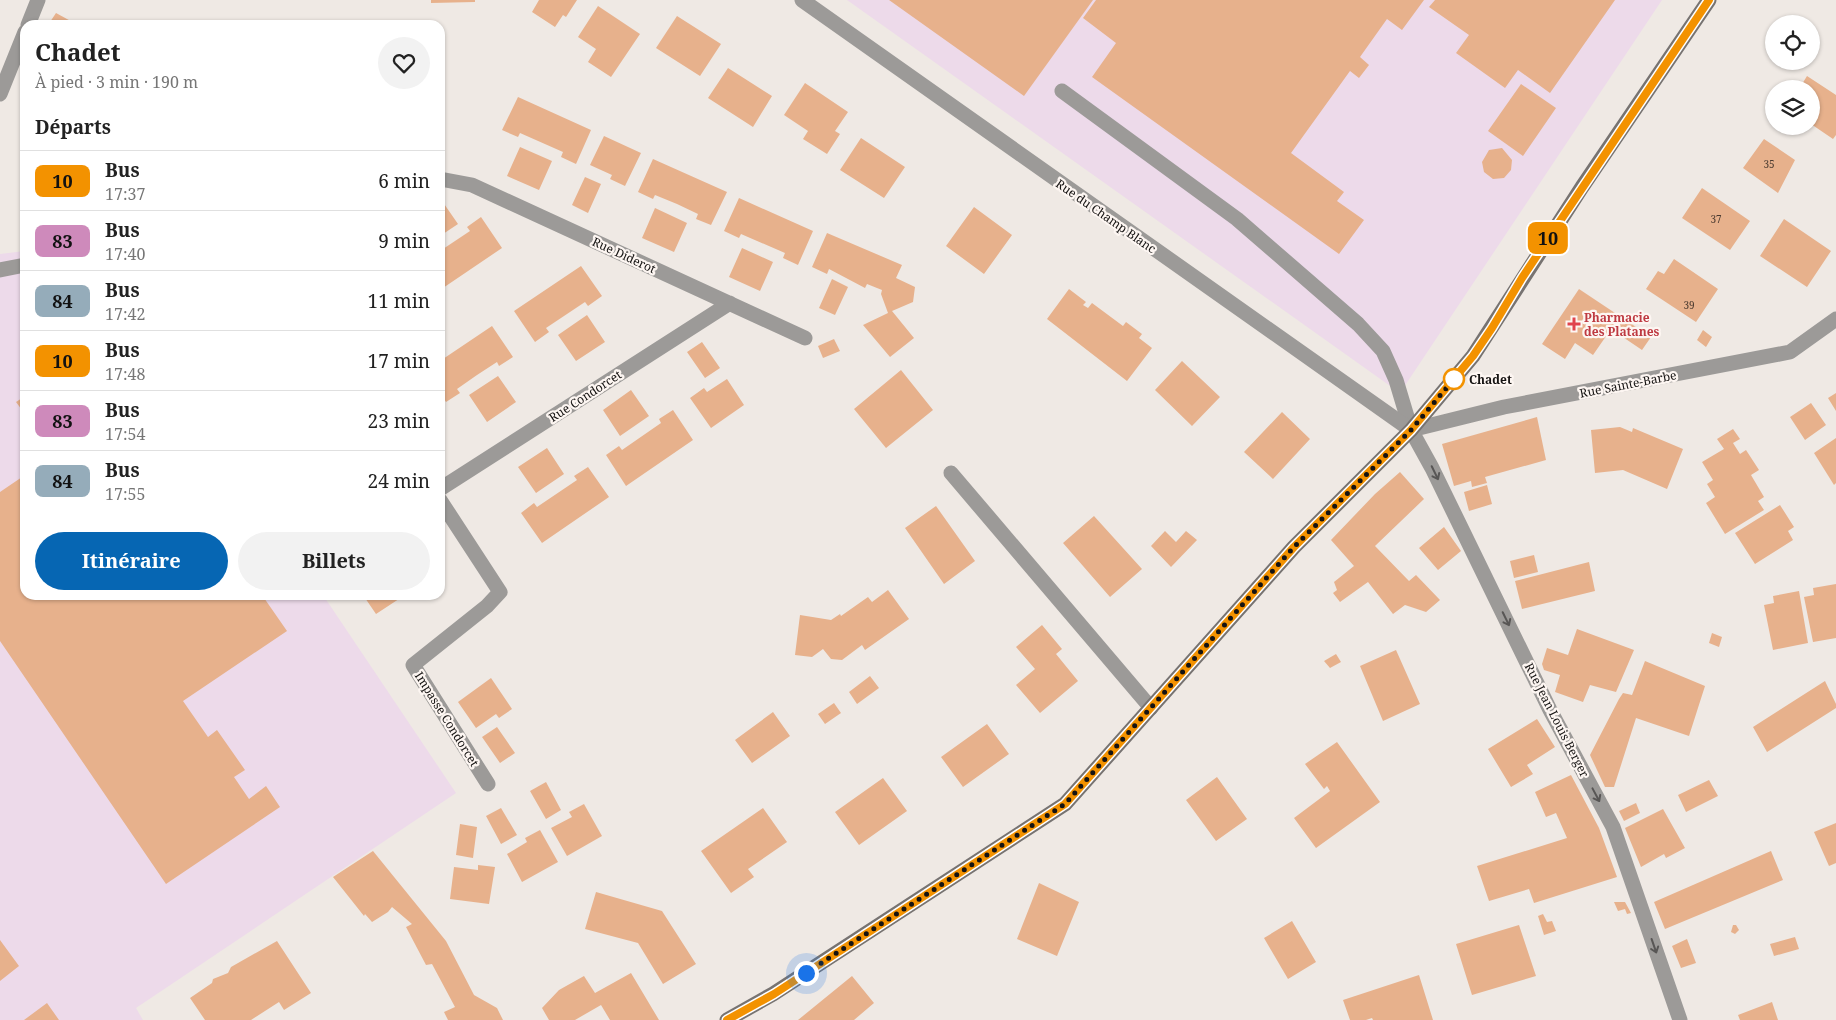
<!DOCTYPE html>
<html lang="fr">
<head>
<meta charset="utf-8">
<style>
	body { margin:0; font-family:"Noto Serif",serif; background:#f2f2f2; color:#222; height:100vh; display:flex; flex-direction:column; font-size:19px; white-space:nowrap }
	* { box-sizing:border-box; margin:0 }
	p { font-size:16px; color:#767676 }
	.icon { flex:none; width:28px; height:28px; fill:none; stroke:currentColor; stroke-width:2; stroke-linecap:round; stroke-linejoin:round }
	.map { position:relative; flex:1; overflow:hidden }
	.side { position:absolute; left:20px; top:20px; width:425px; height:580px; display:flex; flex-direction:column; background:#fff; border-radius:15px; box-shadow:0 1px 4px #0004 }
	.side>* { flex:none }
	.badge { padding:0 10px; border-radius:8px; font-size:18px; line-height:32px }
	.buttons { position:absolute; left:1765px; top:15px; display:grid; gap:10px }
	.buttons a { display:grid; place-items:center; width:55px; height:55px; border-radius:50%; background:#fff; box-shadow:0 1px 4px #0004; font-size:25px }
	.you { position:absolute; width:25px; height:25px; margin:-12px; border:4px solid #fff; border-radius:50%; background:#1a73e8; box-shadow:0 0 0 8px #1a73e833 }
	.map>.badge { position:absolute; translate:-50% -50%; box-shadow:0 0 0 2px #fff }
	h2 { padding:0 15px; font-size:19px; line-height:45px }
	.round { display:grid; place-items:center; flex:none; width:52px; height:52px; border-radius:26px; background:#f2f2f2 }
	.head { display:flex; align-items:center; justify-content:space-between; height:85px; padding:0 15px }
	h1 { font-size:24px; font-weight:700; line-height:38px }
	.action { display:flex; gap:10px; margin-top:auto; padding:10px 15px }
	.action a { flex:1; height:58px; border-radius:30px; background:#0666b3; color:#fff; font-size:20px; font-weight:700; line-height:58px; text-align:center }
	.action a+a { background:#f2f2f2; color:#222 }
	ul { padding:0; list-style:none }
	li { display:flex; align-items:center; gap:15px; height:60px; padding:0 15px; border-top:1px solid #e0e0e0 }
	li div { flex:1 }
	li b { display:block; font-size:19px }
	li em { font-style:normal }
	li .badge { min-width:55px; font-weight:700; text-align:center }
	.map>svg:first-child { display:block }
</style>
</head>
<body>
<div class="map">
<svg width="1836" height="1020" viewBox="0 0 1836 1020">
	<rect width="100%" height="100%" fill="#efe9e4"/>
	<!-- industrial -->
	<path fill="#eddaea" d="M847 0H1662L1400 393Z
		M25 251V595H323L456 793 136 1008 143 1020H0V254Z"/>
	<!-- building -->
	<path fill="#e7b18c" d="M431 0H475V2L431 3Z
		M539 0H577L566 17 563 15 555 27 532 12Z
		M889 0H1093L1024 96Z
		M1096 0H1424L1402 30 1387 19 1360 57 1369 65 1359 78 1350 71 1291 153 1344 192 1337 201 1364 220 1339 254 1092 77 1116 43 1083 18Z
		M1435 0H1615L1550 93 1518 70 1505 88 1456 53 1469 35 1429 7Z
		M598 6 640 34 611 77 588 62 596 49 578 37Z
		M56 13 78 25H48Z
		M677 16 721 44 700 76 656 48Z
		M728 68 772 96 753 127 708 98Z
		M1807 76 1836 95V135L1833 139 1811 124V89H1799Z
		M805 83 848 112 835 131 840 134 827 154 803 139 808 131 784 115Z
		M1521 84 1556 108 1523 156 1488 131Z
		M518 97 591 130 576 164 561 157 563 152 520 133 518 137 502 130Z
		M20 108H25V120H20Z
		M604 136 641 153 625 186 610 179 612 175 590 165Z
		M861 138 905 167 884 198 840 170Z
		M1764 139 1795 160 1778 193 1743 168Z
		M520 147 552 161 539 190 507 176Z
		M1502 148 1512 160 1511 170 1504 178 1493 179 1484 172 1482 162 1489 150Z
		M653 159 727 192 711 225 696 219 698 214 677 204 655 195 653 199 638 192Z
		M585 177 601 184 588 213 572 205Z
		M1702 188 1750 221 1730 250 1682 218Z
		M440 198 458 224 440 236Z
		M739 198 813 231 798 265 783 258 785 253 741 234 739 238 724 231Z
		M974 207 1012 235 984 274 946 246Z
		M655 208 687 223 674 252 642 238Z
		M481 217 502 248 440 290V251L470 231 467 227Z
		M1784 219 1831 251 1807 287 1760 256Z
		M827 233 902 265 896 278 915 287 913 302 892 311 914 338 890 357 863 325 888 313 881 294 882 290 867 284 865 288 829 269 827 274 812 267Z
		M742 248 773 262 760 291 729 277Z
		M1674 259 1718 289 1696 322 1646 289 1658 271 1664 274Z
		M581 266 602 296 588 306 585 302 546 328 549 332 535 342 514 311Z
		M832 279 848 287 835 315 819 308Z
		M1069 289 1086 302 1083 305 1088 308 1092 303 1123 326 1126 322 1142 334 1139 338 1152 348 1127 381 1047 319Z
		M1579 289 1651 337 1642 350 1611 329 1593 355 1575 343 1565 359 1542 344Z
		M587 315 605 342 576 361 558 335Z
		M492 326 513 357 499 366 497 362 477 375 457 389 460 393 446 402 440 393V361Z
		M1703 330 1712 337 1706 347 1697 340Z
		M834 339 840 351 823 358 818 346Z
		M702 342 720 368 705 378 687 352Z
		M1182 361 1220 397 1192 426 1155 390Z
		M901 370 933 410 886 448 854 409Z
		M498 376 516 402 487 422 469 395Z
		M727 379 744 405 711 428 690 398 704 388 707 392Z
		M631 390 649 416 620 436 603 410Z
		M1836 393V411L1828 398Z
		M25 396V414L16 402Z
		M1811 403 1826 425 1805 440 1790 417Z
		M673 410 693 440 626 486 606 455 619 446 622 450 661 423 659 419Z
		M1282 412 1310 439 1273 479 1244 452Z
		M1537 417 1546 460 1485 477 1487 483 1472 487 1471 481 1454 486 1442 444Z
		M1620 427 1632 432 1633 428 1683 449 1667 489 1623 470 1595 473 1591 430Z
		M1733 429 1740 439 1733 443 1740 454 1746 450 1759 470 1751 475 1764 497 1758 501 1764 510 1725 534 1706 503 1715 497 1707 484 1713 480 1702 462 1724 449 1717 439Z
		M1836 438V483L1834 485 1814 453Z
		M547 448 564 474 536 493 518 467Z
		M588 467 609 497 542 543 521 513 534 503 537 507 577 480 574 476Z
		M1400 472 1424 499 1375 546 1409 581 1416 575 1440 600 1426 612 1405 605 1393 614 1368 582 1340 602 1333 593 1337 590 1334 582 1354 566 1331 540 1375 494Z
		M25 475V595H262L287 631 183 701 208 737 217 730 245 770 234 777 249 799 266 786 280 807 166 884 0 641V492Z
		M1487 485 1492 504 1469 511 1464 492Z
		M1780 505 1794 527 1788 531 1793 540 1755 564 1735 533Z
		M936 506 975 561 944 584 905 528Z
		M1094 516 1142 569 1110 597 1063 543Z
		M1444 527 1461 551 1438 570 1419 548Z
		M1165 531 1176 542 1186 531 1197 540 1171 567 1151 546Z
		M1534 555 1538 572 1514 578 1510 561Z
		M1589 562 1595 591 1522 609 1515 581Z
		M1836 584V638L1813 642 1804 597 1814 595 1813 588Z
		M888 590 909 619 865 650 862 645 842 660 831 659 823 649 812 657 795 655 800 615 831 620 840 614 841 616 868 597 872 602Z
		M1799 591 1808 643 1773 650 1764 605 1774 603 1773 596Z
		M363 595H405L376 614Z
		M1042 625 1062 649 1056 654 1078 681 1040 713 1016 685 1035 669 1016 647Z
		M1577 629 1634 650 1616 692 1590 685 1583 702 1555 692 1560 675 1544 670 1542 664 1547 648 1568 655Z
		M1712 633 1722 637 1719 647 1709 643Z
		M1396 650 1420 704 1383 721 1360 666Z
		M1336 654 1341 662 1330 668 1324 661Z
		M1645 661 1705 686 1689 736 1636 718 1614 787H1605L1590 755 1619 699 1623 693 1632 695Z
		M870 676 879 688 857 704 849 692Z
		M491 678 512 709 499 718 496 714 476 728 458 702Z
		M1825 681 1836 704V708L1767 752 1753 727Z
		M834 703 841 713 825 724 818 714Z
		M773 712 790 736 752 763 735 740Z
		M1537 719 1555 747 1527 765 1533 774 1511 787 1488 749Z
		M987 724 1009 754 963 787 941 757Z
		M497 727 515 753 500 763 482 737Z
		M1337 742 1380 802 1316 848 1294 818 1330 791 1327 786 1324 789 1305 764Z
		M1571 775 1599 828 1617 877 1534 903 1529 889 1489 901 1477 866 1567 838 1556 813 1546 817 1535 792Z
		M1217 777 1247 819 1216 841 1186 800Z
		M883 778 907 811 859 845 835 812Z
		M1709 780 1718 796 1686 812 1678 795Z
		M546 782 561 810 546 819 530 791Z
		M1636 803 1640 813 1624 821 1619 811Z
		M584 804 602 836 567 856 551 828 572 817 569 812Z
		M501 808 517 835 501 844 486 816Z
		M763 808 787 842 748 869 754 877 731 893 701 851Z
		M1663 809 1685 848 1666 858 1664 854 1641 867 1625 828Z
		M1836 823V863L1829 866 1814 832Z
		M460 824 477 827 473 858 456 855Z
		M540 830 558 862 522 882 507 854 527 842 525 838Z
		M373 851 446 941 474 995 497 1008 503 1020H448L444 1012 455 1007 432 964 426 965 406 927 412 924 392 907 388 912 372 922 365 914 364 916 333 877Z
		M1771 851 1783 880 1665 929 1654 902Z
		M478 865 495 867 489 904 450 899 454 867 478 870Z
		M1039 883 1079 902 1057 956 1017 939Z
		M596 892 662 911 696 964 663 984 638 943 585 929Z
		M1614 902H1625L1631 913 1627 914 1625 909 1618 911Z
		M1543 914 1547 922 1552 921 1556 931 1544 935 1538 916Z
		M1292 921 1316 962 1288 979 1264 938Z
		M1519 925 1536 976 1472 995 1456 944Z
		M1733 925H1736L1739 930 1735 934 1731 932Z
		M1795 937 1799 949 1774 956 1770 944Z
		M1687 939 1696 963 1681 968 1672 946Z
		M0 940 19 966 0 981Z
		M277 941 311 993 284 1010 279 1002 251 1020H205L190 998 212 983 213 979 228 973 231 967Z
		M631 973 659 1020H610L601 1005 575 1020H549L542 1008 559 990 584 976 595 993Z
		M1419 975 1433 1020H1373L1372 1018 1366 1020H1350L1343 1000Z
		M852 976 874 1003 854 1020H798Z
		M1772 1002 1778 1020H1740L1738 1015Z
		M47 1003 59 1020H24Z"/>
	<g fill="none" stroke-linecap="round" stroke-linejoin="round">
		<!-- lane -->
		<path stroke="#9c9a98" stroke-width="15" d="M1062 91 1237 219 1358 324 1383 351 1396 380 1411 430"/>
		<!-- street -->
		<path stroke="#9c9a98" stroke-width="15" d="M802 0 1411 430 1432 468 1550 710 1613 827 1680 1020
			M28 25 38 0
			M0 94 25 32
			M440 179 472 185 805 338
			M0 270 25 265
			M1411 430 1504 407 1790 352 1836 319
			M951 473 1151 708
			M440 489 730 303
			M440 500 500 592 487 606 413 665 488 784"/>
		<!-- secondary -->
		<path stroke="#777371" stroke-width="15" d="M727 1020 773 994 1065 804 1294 547 1411 430 1473 356 1582 187 1709 0"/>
	</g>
	<!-- one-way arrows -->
	<defs><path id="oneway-shaft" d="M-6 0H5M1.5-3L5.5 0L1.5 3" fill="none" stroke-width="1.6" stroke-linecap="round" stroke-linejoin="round" transform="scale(1.25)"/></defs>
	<g stroke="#585655">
		<use href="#oneway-shaft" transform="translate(1435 473) rotate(64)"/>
		<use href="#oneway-shaft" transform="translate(1506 619) rotate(64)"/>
		<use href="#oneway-shaft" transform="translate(1596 795) rotate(62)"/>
		<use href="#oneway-shaft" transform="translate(1654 946) rotate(71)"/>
	</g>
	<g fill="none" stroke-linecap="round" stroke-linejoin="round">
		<defs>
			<path id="line" d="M727 1020 774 994 1065 804 1294 547 1411 430 1473 356 1492 328 1522 278 1552 233 1709 0"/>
		</defs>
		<!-- line casing -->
		<use href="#line" stroke="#fff" stroke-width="11"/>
		<!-- line -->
		<use href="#line" stroke="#f39200" stroke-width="8"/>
		<!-- walk -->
		<path stroke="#151312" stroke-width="5" stroke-dasharray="0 9" d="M806 973 1065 804 1294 547 1411 430 1454 379"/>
	</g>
	<!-- markers -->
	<path fill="#e0444e" stroke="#fdf6f2" stroke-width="2" d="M1571.5 316.5h5v5h5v5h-5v5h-5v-5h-5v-5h5z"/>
	<circle fill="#fff" stroke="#f39200" stroke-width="2.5" cx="1454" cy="379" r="10"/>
	<g text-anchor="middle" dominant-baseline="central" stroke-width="4.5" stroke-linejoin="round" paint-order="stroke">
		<!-- number labels -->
		<g font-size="10" fill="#4a3a30">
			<text x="1769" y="164">35</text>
			<text x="1716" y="219">37</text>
			<text x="1689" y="305">39</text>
		</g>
		<!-- street labels -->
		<g font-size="12" fill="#151312" stroke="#fdf6f2">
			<text transform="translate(1106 216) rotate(35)">Rue du Champ Blanc</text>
			<text transform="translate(624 255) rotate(25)">Rue Diderot</text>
			<text transform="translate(1628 384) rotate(-11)">Rue Sainte-Barbe</text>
			<text transform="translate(585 396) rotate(-33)">Rue Condorcet</text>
			<text transform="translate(447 719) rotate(58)">Impasse Condorcet</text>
			<text transform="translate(1557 720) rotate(63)">Rue Jean Louis Berger</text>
		</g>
		<!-- health labels -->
		<g font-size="12" font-weight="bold" fill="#be3a42" stroke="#fdf6f2" text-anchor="start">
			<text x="1584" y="317">Pharmacie<tspan x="1584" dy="14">des Platanes</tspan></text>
		</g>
		<!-- stop labels -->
		<g font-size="12" font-weight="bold" fill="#151312" stroke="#fdf6f2" text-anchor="start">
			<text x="1469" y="379">Chadet</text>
		</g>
	</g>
</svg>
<div class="buttons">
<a><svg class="icon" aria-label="locate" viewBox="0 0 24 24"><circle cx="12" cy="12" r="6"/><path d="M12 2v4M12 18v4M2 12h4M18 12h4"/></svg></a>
<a><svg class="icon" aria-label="layers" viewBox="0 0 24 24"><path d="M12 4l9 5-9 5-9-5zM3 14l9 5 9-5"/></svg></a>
</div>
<div class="you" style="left:806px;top:973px"></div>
<b class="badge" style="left:1548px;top:238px;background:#f39200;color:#111">10</b>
<section class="side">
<div class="head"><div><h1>Chadet</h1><p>À pied · 3 min · 190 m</p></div><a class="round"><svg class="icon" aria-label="heart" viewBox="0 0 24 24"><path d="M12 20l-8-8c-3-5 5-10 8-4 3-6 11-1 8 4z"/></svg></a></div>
<h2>Départs</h2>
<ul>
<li><span class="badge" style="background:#f39200;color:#111">10</span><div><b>Bus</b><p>17:37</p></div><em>6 min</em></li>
<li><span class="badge" style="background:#ce8abb;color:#111">83</span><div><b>Bus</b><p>17:40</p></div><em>9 min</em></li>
<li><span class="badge" style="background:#95acba;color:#111">84</span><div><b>Bus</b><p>17:42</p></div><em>11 min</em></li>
<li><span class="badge" style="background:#f39200;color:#111">10</span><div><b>Bus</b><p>17:48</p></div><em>17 min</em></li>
<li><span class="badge" style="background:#ce8abb;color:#111">83</span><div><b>Bus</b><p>17:54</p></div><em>23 min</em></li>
<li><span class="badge" style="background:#95acba;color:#111">84</span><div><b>Bus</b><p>17:55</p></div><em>24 min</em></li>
</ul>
<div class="action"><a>Itinéraire</a><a>Billets</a></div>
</section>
</div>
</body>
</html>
